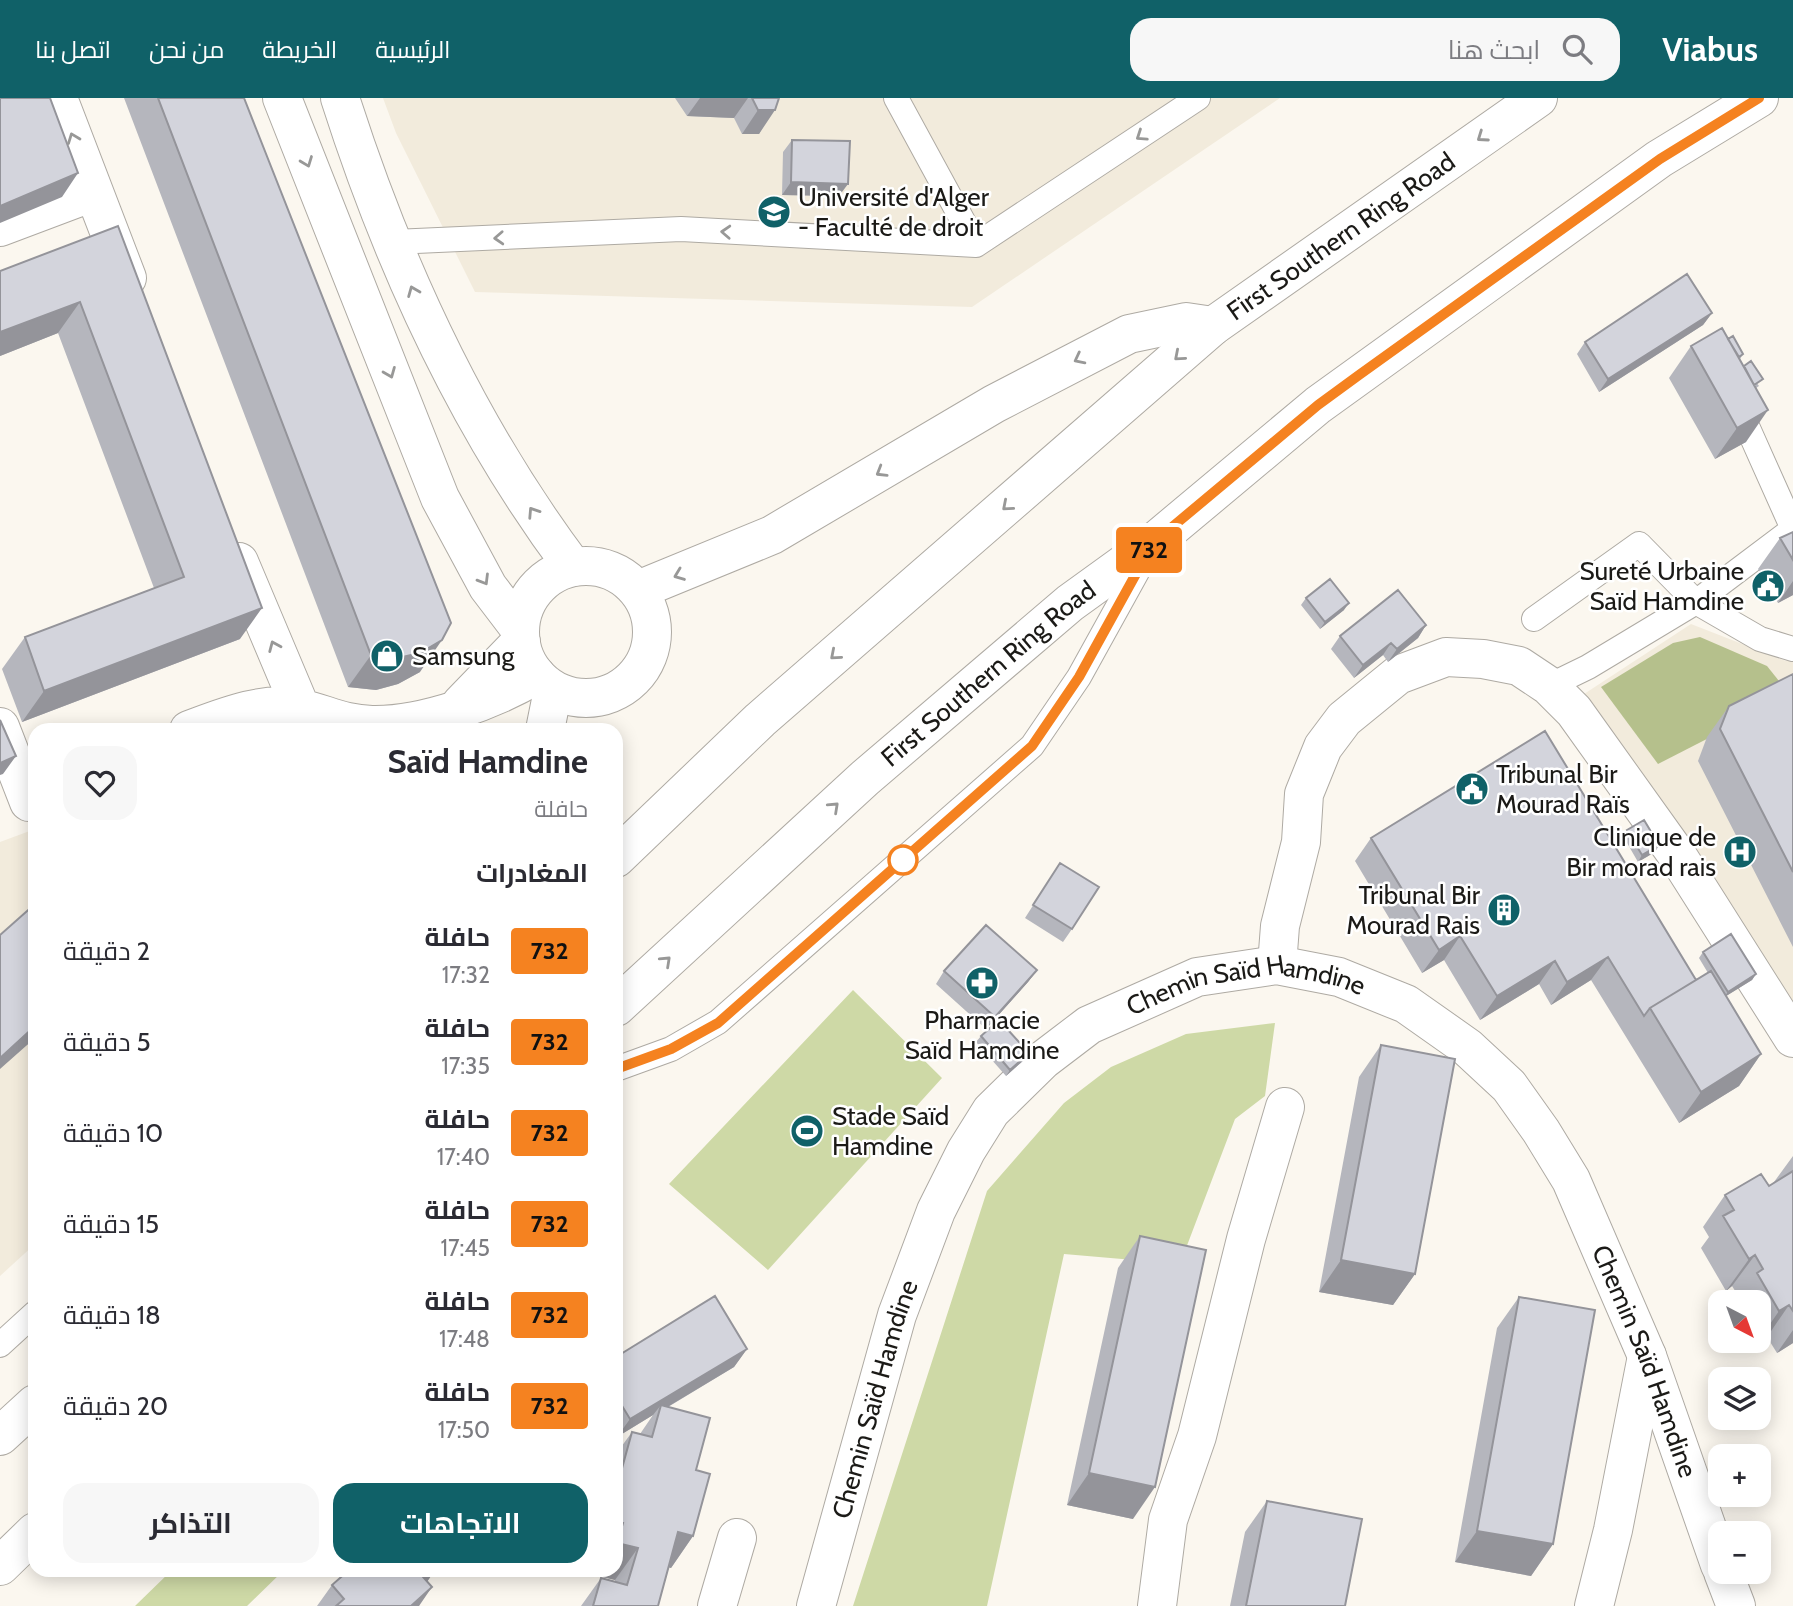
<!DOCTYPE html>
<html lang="ar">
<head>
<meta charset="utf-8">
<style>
	body { margin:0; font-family:Cabin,Cairo,sans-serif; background:#f7f7f7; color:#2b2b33; direction:rtl; height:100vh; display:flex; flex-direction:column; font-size:26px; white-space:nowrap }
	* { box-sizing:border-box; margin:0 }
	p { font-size:23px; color:#7c7c81 }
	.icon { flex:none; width:38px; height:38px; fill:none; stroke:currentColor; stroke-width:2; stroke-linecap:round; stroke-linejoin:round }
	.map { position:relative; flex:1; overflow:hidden; direction:ltr }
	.drawer { position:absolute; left:28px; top:625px; width:595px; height:854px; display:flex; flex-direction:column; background:#fff; border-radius:21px; box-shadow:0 4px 18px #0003; direction:rtl }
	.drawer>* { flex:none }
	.badge { padding:0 14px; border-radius:5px; font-size:24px; line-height:46px }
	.needle { width:46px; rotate:139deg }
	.controls { position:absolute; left:1708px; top:1192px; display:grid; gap:14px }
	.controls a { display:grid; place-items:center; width:63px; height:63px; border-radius:14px; background:#fff; box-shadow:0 4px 18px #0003; font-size:35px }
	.map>.badge { position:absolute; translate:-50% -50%; box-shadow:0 0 0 4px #fff }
	h2 { padding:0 35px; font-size:26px; line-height:63px }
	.round { display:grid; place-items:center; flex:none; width:74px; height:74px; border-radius:21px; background:#f7f7f7 }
	.headline { display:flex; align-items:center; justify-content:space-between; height:119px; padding:0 35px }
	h1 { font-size:33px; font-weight:700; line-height:52px }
	.cta { display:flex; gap:14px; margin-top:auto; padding:14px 35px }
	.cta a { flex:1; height:80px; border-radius:21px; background:#106168; color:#fff; font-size:28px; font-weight:700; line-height:80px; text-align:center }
	.cta a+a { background:#f7f7f7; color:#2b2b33 }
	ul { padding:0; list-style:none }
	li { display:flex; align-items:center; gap:21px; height:91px; padding:0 35px }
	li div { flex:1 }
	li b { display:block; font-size:26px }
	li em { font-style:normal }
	li .badge { min-width:77px; font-weight:700; text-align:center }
	header { display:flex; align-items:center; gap:42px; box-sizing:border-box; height:98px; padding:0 35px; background:#106168; color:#fff }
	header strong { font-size:33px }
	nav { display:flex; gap:38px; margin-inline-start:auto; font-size:24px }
	.search { width:490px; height:63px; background:#f7f7f7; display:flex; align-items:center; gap:18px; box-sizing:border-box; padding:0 24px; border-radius:21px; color:#7c7c81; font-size:26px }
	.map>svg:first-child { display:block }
</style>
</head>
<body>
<header>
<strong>Viabus</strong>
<div class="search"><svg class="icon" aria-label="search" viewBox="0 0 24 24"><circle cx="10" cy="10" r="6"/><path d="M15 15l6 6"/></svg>ابحث هنا</div>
<nav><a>الرئيسية</a><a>الخريطة</a><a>من نحن</a><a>اتصل بنا</a></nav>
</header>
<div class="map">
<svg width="1793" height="1508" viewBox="0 0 1793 1508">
	<rect width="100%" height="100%" fill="#fbf7ef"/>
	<!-- built -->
	<path fill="#f2ebdc" d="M383 0H1280L972 209 475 194 396 35Z
		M1691 526 1786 563 1793 560V911L1581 598Z
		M35 731V1146L0 1178V744Z"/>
	<!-- green -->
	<path fill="#ced9a6" d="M853 892 942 980 768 1172 669 1086Z
		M1275 925 1265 998 1235 1021 1180 1166 1064 1156 987 1508H853L987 1093 1064 1005 1111 969 1186 936Z
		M172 1472H284L247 1508H135Z"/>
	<!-- forest -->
	<path fill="#b5c08c" d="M1700 539 1767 568 1791 598 1658 666 1601 589 1673 545Z"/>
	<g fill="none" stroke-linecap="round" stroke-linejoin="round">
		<defs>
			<path id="lane" d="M896 0 976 147
				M394 144 681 131 976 147 1198 0
				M1747 328 1793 431 1696 504 1760 541 1793 551
				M1534 521 1639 446 1696 504 1588 569 1549 588
				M616 971 671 951 718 924 1032 648 1079 579 1147 456
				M0 1247 35 1215"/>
			<path id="street" d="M58 0 127 180
				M0 129 93 94
				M239 464 301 611
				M461 606 521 544
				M0 629 29 704
				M189 632C224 619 262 603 299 610 327 616 341 626 372 627 423 628 492 603 536 577
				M717 1508 737 1440
				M1157 1508 1168 1422 1197 1338 1246 1141 1285 1009
				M1594 1508 1613 1432 1647 1258"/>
			<g id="secondary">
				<path d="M282 0 440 400 488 489 520 531"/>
				<path d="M340 0C393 166 468 329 573 469"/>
				<circle cx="586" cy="534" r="66"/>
				<path d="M1277 867 1280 828 1301 744 1304 696 1323 649 1344 621 1398 577 1446 559 1483 561 1519 568 1549 588 1574 613 1677 757 1793 940"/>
				<path d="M1723 1474 1736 1508"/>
				<path id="s1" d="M816 1508 897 1217 936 1113 966 1053 991 1013 1043 962 1089 927 1197 879 1277 867 1339 879 1406 906 1467 949 1509 988 1541 1033 1571 1082 1647 1258 1720 1467"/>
			</g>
			<g id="highway">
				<path d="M638 492 772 437 994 306 1129 236 1186 224 1213 228"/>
				<path d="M335 623 340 632"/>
				<path d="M545 632 553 592"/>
				<path id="s2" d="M616 760 760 622 1213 228 1538 0"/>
				<path id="s3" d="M616 909 865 680 1070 505 1153 445 1318 307 1659 61 1759 0"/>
				<path d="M0 1338 35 1306"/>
				<path d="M0 1468 35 1434"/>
			</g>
		</defs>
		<!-- lane casing -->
		<use href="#lane" stroke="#aeaaa3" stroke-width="26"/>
		<!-- street casing -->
		<use href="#street" stroke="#aeaaa3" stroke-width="40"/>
		<!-- secondary casing -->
		<use href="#secondary" stroke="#aeaaa3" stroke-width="40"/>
		<!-- highway casing -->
		<use href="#highway" stroke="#aeaaa3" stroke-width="40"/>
		<!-- lane -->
		<use href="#lane" stroke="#fff" stroke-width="24"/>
		<!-- street -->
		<use href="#street" stroke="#fff" stroke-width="38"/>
		<!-- secondary -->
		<use href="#secondary" stroke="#fff" stroke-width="38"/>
		<!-- highway -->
		<use href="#highway" stroke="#fff" stroke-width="38"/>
	</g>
	<!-- wall -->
	<path fill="#b5b6bd" d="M124 0H244L420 574 398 586 376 592 348 589Z
		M675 0H779L759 36H742L734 20 687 18Z
		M792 42 839 98 782 97 783 54Z
		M118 128 240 541 22 624 2 571 25 539 154 490 58 235 0 258V173Z
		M1712 215 1703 227 1599 294 1577 256 1585 244Z
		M1728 241 1743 256 1740 261 1744 268 1759 288 1756 290 1746 344 1715 361 1669 280 1691 248Z
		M1793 434V497L1778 505 1758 471 1780 440Z
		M1306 500 1344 512 1320 531 1301 507Z
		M1426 527 1418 540 1388 564 1383 557 1354 580 1331 551 1340 538Z
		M1793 576V849L1698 663 1707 639 1729 608Z
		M1627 732 1659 747 1655 754 1638 764 1623 738Z
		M1371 740 1697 882 1708 875 1699 860 1703 854 1756 876 1752 882 1726 898 1761 956 1739 988 1679 1025 1591 882 1551 907 1539 886 1480 922 1444 862 1422 875 1355 763Z
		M1060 765 1072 831 1063 844 1025 820Z
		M1037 872 1028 884 986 931 936 886 944 873Z
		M981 938 1029 955 1024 962 1006 978 976 944Z
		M1381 947 1415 1176 1393 1207 1319 1194 1359 979Z
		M1793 1058V1245L1777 1255 1767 1239 1757 1245 1756 1242H1759V1204H1736L1739 1199 1732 1188 1726 1193 1701 1150 1709 1139 1703 1129 1725 1097 1769 1088 1774 1084Z
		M1140 1138 1133 1421 1067 1407 1118 1170Z
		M1519 1199 1553 1446 1531 1478 1455 1464 1497 1230Z
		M747 1251 734 1269 668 1309 696 1372 693 1438 671 1470 669 1469 658 1508H581L601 1480 615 1484V1482L595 1477 597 1472H616V1356L632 1334 640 1336 653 1317 617 1339 616 1337V1259Z
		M1267 1403 1345 1508H1230L1245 1434Z
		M349 1472H435L427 1484 419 1508H317L332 1487Z"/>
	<!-- shaded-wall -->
	<path fill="#94949a" d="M700 0H748L734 20 687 18Z
		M758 12H775L759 36H742Z
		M78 75 62 99 0 125V108Z
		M791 84 848 86 839 98 782 97Z
		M80 204 58 235 0 258V234Z
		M1712 215 1703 227 1599 294 1608 281Z
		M1768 312 1746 344 1715 361 1737 330Z
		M1793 483V497L1778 505Z
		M1349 505 1344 512 1320 531 1325 524Z
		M262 510 240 541 22 624 44 593Z
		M1426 527 1418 540 1388 564 1397 551Z
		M442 542 420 574 398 586 376 592 348 589 371 557Z
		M1391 545 1383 557 1354 580 1363 567Z
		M16 658 3 676 0 677V665Z
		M1659 747 1655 754 1638 764 1642 757Z
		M1460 838 1444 862 1422 875 1439 852Z
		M1608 859 1591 882 1551 907 1567 884Z
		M1555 863 1539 886 1480 922 1497 898Z
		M1037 872 1028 884 986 931 995 919Z
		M1756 876 1752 882 1723 900 1728 894Z
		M35 928V940L0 971V960Z
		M1029 955 1024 962 1006 978 1010 972Z
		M1761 956 1739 988 1679 1025 1701 994Z
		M1755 1157 1732 1188 1726 1193 1749 1161Z
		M1341 1162 1415 1176 1393 1207 1319 1194Z
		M1789 1207 1767 1239 1757 1245 1779 1213Z
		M1793 1232V1245L1777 1255Z
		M747 1251 734 1269 659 1314 661 1307 653 1317 617 1339 630 1321Z
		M1089 1375 1155 1389 1133 1421 1067 1407Z
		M616 1423 623 1425 616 1435Z
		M1477 1433 1553 1446 1531 1478 1455 1464Z
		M678 1434 693 1438 671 1470 656 1466Z
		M617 1445 638 1450 615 1482 595 1477 599 1472H616V1447Z
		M432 1472H435L420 1494 423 1479Z
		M432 1489 419 1508H411Z"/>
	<!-- building -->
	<path fill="#d3d4dc" stroke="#94949a" stroke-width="2" d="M0 0H50L78 75 0 108Z
		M158 0H244L451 525 442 542 420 555 398 560 371 557Z
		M752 0H779L775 12H758Z
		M792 42 850 43 848 86 791 84Z
		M118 128 262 510 44 593 25 539 184 479 80 204 0 234V173Z
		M1687 176 1712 215 1608 281 1585 244Z
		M1722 230 1768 312 1737 330 1691 248Z
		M1733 238 1743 256 1739 259 1728 241Z
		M1751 263 1763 281 1754 287 1744 268Z
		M1793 434V462L1780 440Z
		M1330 481 1349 505 1325 524 1306 500Z
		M1398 492 1426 527 1397 551 1391 545 1363 567 1340 538Z
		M1793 576V774L1720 631 1729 608Z
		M0 622 16 658 0 665Z
		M1545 633 1696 882 1650 910 1644 918 1608 859 1567 884 1555 863 1497 898 1460 838 1439 852 1371 740Z
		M1644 722 1659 747 1642 757 1627 732Z
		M1060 765 1099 789 1072 831 1033 807Z
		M35 806V928L0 960V837Z
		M986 827 1037 872 995 919 944 873Z
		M1731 836 1756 876 1728 894 1703 854Z
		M1711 873 1761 956 1701 994 1650 910Z
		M999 922 1029 955 1010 972 981 938Z
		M1381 947 1455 961 1415 1176 1341 1162Z
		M1793 1073V1213L1789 1207 1779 1213 1757 1175 1763 1171 1755 1157 1749 1161 1723 1118 1734 1112 1725 1097 1761 1076 1769 1088Z
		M1140 1138 1206 1152 1155 1389 1089 1375Z
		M715 1198 747 1251 630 1321 616 1298V1259Z
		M1519 1199 1595 1212 1553 1446 1477 1433Z
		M661 1307 710 1320 696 1372 710 1376 693 1438 678 1434 658 1508H593L601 1480 627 1487 638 1450 617 1445 623 1425 616 1423V1392L632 1334 652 1339Z
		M1267 1403 1362 1421 1345 1508H1246Z
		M349 1472H432L423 1479 432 1489 411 1508H336L344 1501 332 1487Z"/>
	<!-- one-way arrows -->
	<defs><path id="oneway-chevron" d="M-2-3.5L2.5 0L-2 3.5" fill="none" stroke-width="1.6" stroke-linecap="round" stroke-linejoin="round" transform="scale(1.75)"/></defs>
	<g stroke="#989897">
		<use href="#oneway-chevron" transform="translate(1141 38) rotate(146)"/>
		<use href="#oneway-chevron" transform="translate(1482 39) rotate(145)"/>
		<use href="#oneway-chevron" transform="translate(73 40) rotate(-111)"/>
		<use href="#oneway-chevron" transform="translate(307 64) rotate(69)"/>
		<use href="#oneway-chevron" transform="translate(726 134) rotate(-177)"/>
		<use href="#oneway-chevron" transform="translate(499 140) rotate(177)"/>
		<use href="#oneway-chevron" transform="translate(413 193) rotate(-112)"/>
		<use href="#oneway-chevron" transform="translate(1179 258) rotate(139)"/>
		<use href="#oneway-chevron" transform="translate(1079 261) rotate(153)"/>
		<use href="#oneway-chevron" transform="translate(390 275) rotate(68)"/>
		<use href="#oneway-chevron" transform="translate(881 374) rotate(149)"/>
		<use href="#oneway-chevron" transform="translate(1007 408) rotate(139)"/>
		<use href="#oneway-chevron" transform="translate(533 414) rotate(-123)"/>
		<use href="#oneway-chevron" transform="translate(679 477) rotate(159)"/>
		<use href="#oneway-chevron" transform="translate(484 482) rotate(59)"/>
		<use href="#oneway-chevron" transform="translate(274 548) rotate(-113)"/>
		<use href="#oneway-chevron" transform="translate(835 557) rotate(139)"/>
		<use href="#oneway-chevron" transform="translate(834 709) rotate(-43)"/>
		<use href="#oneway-chevron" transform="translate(666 863) rotate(-43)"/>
	</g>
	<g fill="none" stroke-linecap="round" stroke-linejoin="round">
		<defs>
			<path id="line" d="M616 971 671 951 718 925 1032 648 1079 579 1153 445 1318 307 1359 277 1660 61 1759 0"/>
		</defs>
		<!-- line casing -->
		<use href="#line" stroke="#fff" stroke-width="16"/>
		<!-- line -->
		<use href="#line" stroke="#f58220" stroke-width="10"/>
	</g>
	<!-- icons -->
	<defs>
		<symbol id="university-disc" viewBox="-11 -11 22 22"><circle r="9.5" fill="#106168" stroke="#fff"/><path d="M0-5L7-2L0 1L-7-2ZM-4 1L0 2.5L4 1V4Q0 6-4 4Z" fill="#fff"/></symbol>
		<symbol id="civic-disc" viewBox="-11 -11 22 22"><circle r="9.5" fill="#106168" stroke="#fff"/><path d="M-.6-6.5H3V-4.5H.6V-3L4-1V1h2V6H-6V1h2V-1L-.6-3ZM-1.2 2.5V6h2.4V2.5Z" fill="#fff"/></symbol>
		<symbol id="shop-disc" viewBox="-11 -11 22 22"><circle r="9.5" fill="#106168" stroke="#fff"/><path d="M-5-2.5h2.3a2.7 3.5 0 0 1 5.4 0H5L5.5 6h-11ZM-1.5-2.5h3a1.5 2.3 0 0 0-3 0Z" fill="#fff"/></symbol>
		<symbol id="hospital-disc" viewBox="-11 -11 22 22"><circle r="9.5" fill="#106168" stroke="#fff"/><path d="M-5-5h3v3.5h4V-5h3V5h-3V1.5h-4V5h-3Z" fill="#fff"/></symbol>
		<symbol id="building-disc" viewBox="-11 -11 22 22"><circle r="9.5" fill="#106168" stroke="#fff"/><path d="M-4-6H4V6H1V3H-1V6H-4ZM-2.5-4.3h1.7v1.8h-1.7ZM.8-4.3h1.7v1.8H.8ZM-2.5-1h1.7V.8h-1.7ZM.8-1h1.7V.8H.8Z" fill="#fff"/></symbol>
		<symbol id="pharmacy-disc" viewBox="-11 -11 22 22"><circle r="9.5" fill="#106168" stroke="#fff"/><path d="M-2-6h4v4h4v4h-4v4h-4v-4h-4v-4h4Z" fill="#fff"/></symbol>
		<symbol id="stadium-disc" viewBox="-11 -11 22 22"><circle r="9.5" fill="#106168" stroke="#fff"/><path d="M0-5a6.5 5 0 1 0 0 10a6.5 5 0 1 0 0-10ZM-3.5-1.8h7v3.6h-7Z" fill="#fff"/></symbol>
	</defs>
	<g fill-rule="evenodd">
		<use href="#university-disc" x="755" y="95" width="38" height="38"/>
		<use href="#civic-disc" x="1749" y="469" width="38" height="38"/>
		<use href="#shop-disc" x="368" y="539" width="38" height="38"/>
		<use href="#civic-disc" x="1453" y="672" width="38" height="38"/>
		<use href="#hospital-disc" x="1721" y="735" width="38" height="38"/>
		<use href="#building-disc" x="1485" y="793" width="38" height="38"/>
		<use href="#pharmacy-disc" x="963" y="866" width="38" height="38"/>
		<use href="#stadium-disc" x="788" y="1014" width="38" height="38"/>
	</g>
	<!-- markers -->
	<circle fill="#fff" stroke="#f58220" stroke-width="3.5" cx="903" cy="762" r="14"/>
	<g text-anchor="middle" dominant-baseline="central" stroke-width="5" stroke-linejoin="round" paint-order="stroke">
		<!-- poi labels -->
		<g font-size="26" fill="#1b1a17" stroke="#fff" text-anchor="start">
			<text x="798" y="99">Université d'Alger<tspan x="798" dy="30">- Faculté de droit</tspan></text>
			<text x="1744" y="473" text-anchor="end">Sureté Urbaine<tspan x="1744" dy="30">Saïd Hamdine</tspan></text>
			<text x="412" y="558">Samsung</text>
			<text x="1496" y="676">Tribunal Bir<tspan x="1496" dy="30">Mourad Raïs</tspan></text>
			<text x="1716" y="739" text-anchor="end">Clinique de<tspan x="1716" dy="30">Bir morad rais</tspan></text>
			<text x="1480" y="797" text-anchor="end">Tribunal Bir<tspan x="1480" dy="30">Mourad Rais</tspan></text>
			<text x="982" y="922" text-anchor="middle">Pharmacie<tspan x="982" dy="30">Saïd Hamdine</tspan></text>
			<text x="832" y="1018">Stade Saïd<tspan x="832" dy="30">Hamdine</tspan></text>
		</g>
		<!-- street labels -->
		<g font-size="26" fill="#1b1a17" stroke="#fff">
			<text stroke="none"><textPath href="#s2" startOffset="956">First Southern Ring Road</textPath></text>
			<text stroke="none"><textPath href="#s3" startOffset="500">First Southern Ring Road</textPath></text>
			<text stroke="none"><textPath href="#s1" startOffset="824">Chemin Saïd Hamdine</textPath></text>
			<text stroke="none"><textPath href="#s1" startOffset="1433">Chemin Saïd Hamdine</textPath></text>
			<text stroke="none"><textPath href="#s1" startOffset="215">Chemin Saïd Hamdine</textPath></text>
		</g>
	</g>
</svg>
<div class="controls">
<a><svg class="needle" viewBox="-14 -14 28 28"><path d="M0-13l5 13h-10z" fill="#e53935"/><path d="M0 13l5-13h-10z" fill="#7c7c81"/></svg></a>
<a><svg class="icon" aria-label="layers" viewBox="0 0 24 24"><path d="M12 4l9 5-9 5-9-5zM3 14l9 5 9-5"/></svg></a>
<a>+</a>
<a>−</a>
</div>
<b class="badge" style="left:1149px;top:452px;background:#f58220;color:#111">732</b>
<section class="drawer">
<div class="headline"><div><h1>Saïd Hamdine</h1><p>حافلة</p></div><a class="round"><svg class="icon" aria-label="heart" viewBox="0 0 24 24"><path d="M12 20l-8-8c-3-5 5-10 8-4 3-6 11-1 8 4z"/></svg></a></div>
<h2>المغادرات</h2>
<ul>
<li><span class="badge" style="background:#f58220;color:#111">732</span><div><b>حافلة</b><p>17:32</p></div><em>2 دقيقة</em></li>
<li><span class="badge" style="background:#f58220;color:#111">732</span><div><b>حافلة</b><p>17:35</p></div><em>5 دقيقة</em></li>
<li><span class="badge" style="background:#f58220;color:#111">732</span><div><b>حافلة</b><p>17:40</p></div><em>10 دقيقة</em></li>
<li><span class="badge" style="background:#f58220;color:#111">732</span><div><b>حافلة</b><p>17:45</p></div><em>15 دقيقة</em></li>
<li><span class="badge" style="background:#f58220;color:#111">732</span><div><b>حافلة</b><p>17:48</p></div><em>18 دقيقة</em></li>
<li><span class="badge" style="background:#f58220;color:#111">732</span><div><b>حافلة</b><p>17:50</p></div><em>20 دقيقة</em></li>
</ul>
<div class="cta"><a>الاتجاهات</a><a>التذاكر</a></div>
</section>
</div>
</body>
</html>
